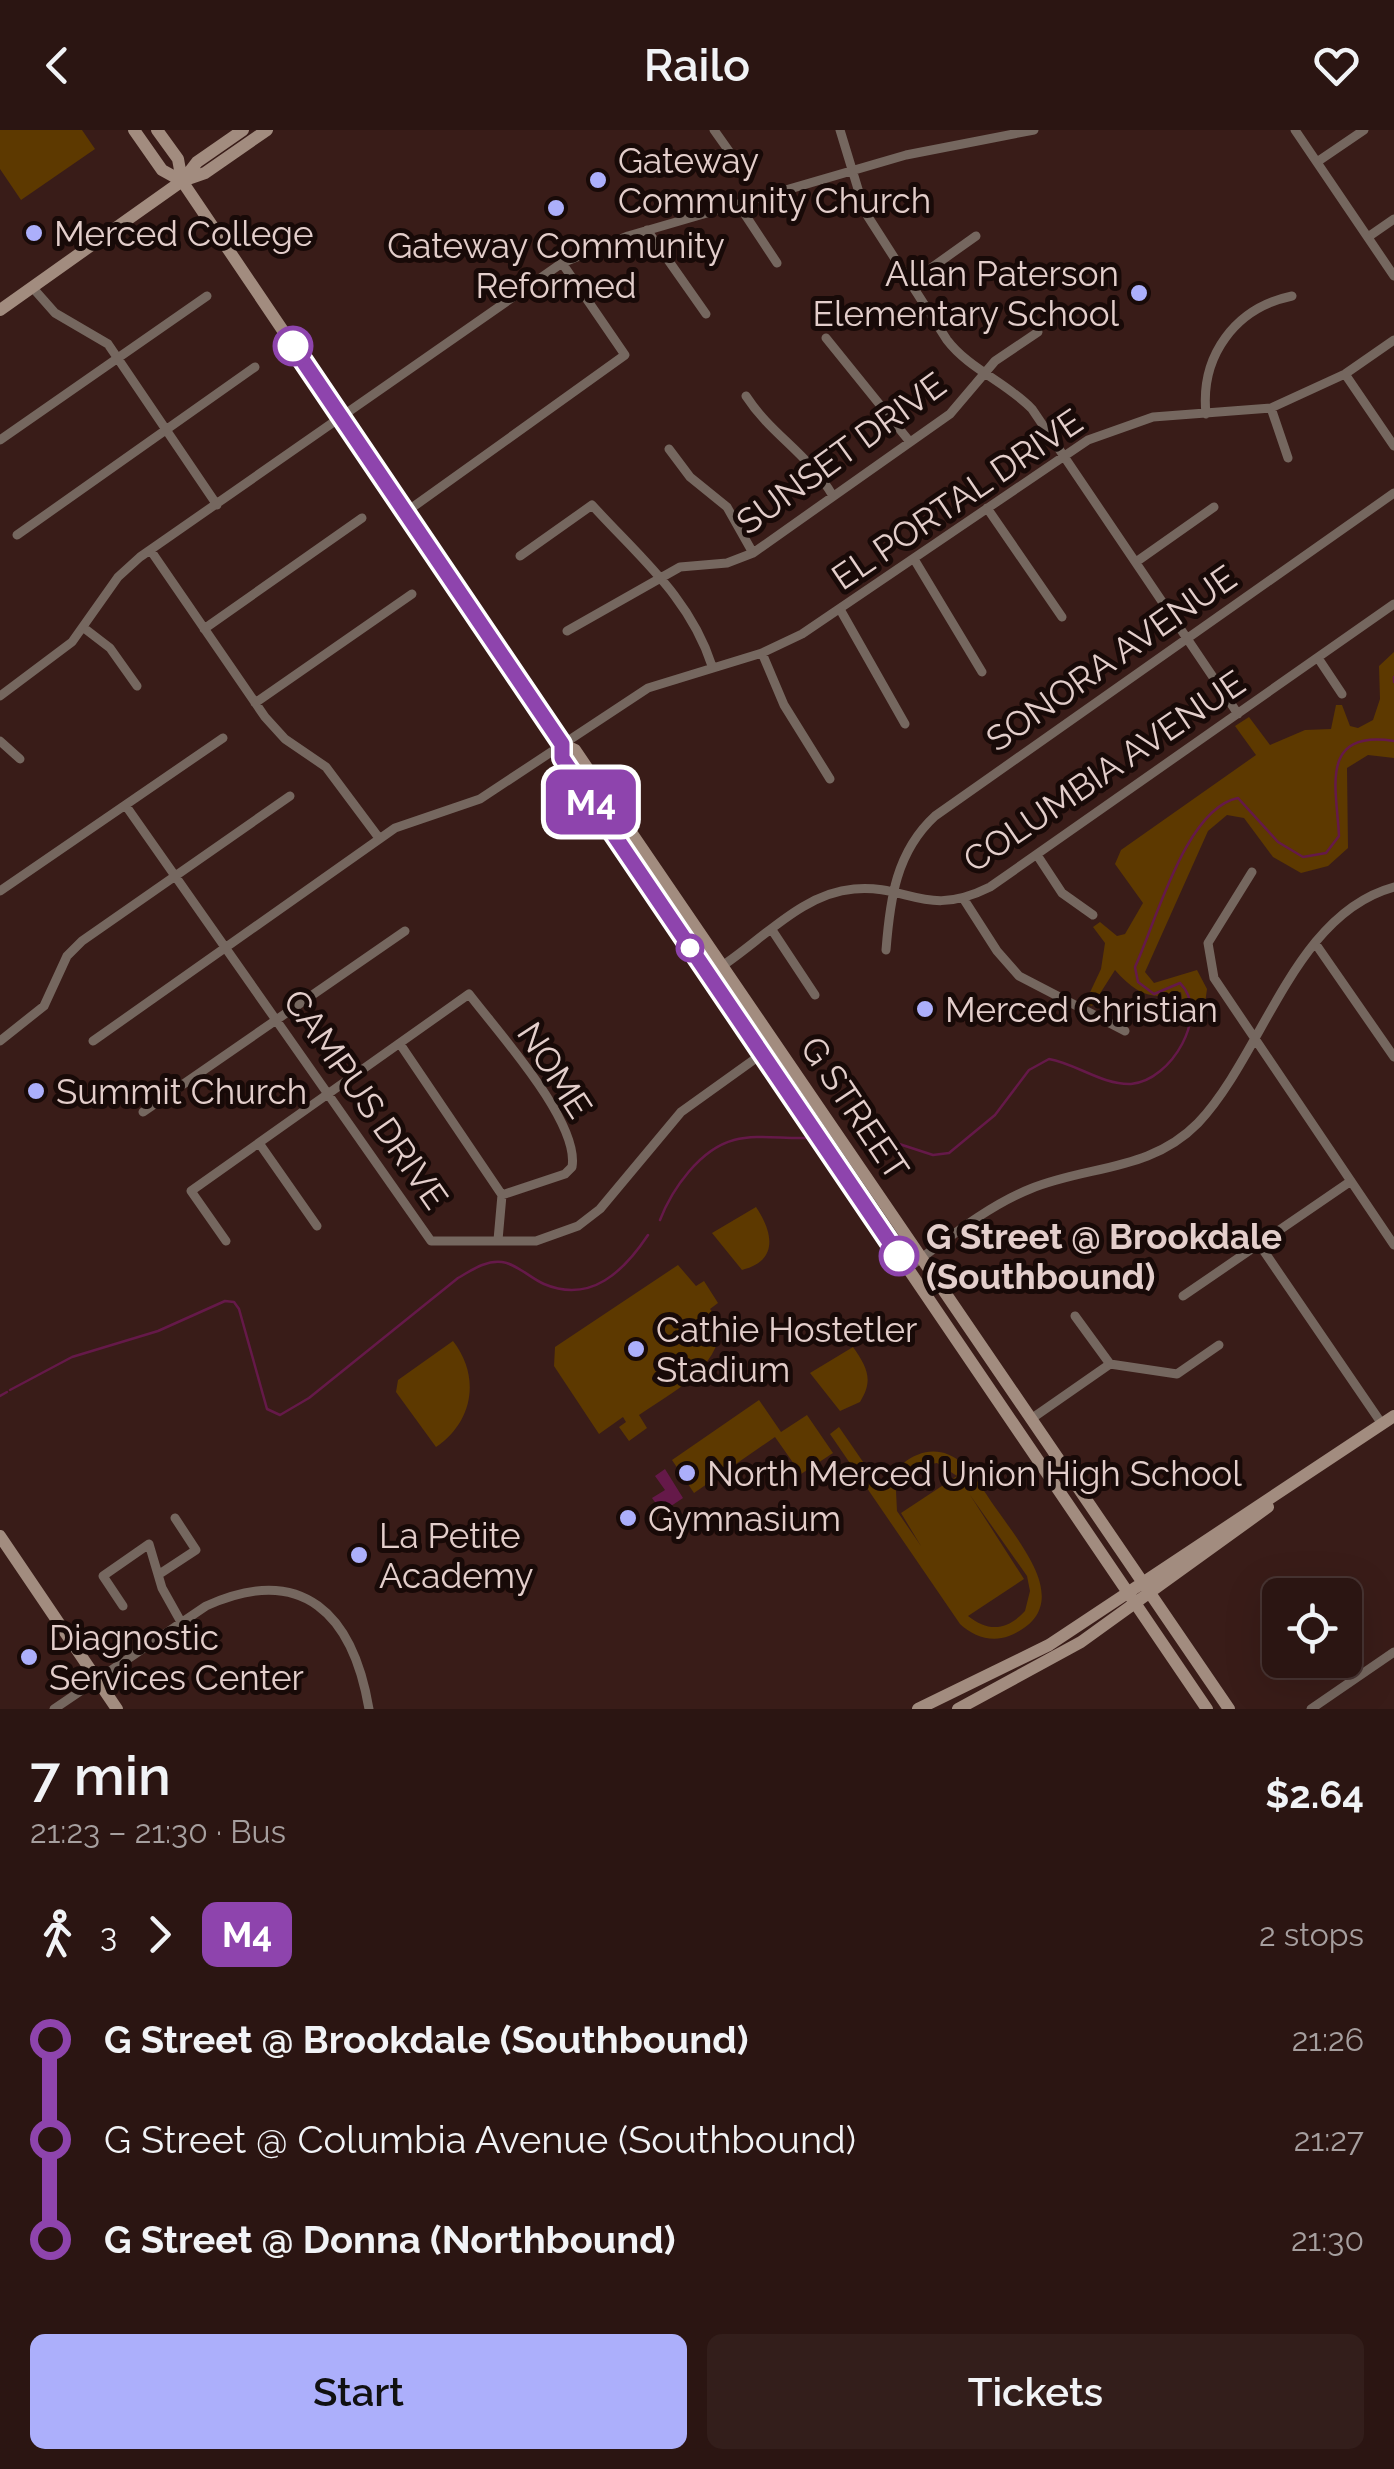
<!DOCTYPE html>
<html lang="en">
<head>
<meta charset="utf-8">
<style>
	body { margin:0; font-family:Raleway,sans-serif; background:#331e1b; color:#f1f3f6; height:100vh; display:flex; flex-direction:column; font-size:38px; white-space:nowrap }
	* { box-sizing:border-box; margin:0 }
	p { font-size:32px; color:#a69f9f }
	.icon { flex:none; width:55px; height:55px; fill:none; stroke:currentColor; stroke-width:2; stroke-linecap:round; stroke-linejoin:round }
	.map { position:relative; height:1579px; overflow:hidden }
	.drawer { display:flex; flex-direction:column; background:#2b1512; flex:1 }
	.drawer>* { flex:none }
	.badge { padding:0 20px; border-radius:15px; font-size:35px; line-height:65px }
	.controls { position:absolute; left:1262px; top:1448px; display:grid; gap:20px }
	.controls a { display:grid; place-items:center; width:100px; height:100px; border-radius:15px; background:#2b1512; box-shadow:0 10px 40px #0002,0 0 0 2px #473432; font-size:50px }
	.map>.badge { position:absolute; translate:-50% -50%; box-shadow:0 0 0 5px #fff }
	.legs { display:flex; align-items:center; gap:15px; height:110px; padding:0 30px; font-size:32px }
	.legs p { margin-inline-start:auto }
	.head { display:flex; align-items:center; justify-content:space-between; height:170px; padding:0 30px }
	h1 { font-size:55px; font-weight:600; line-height:75px }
	.button { display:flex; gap:20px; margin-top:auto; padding:20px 30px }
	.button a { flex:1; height:115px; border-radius:15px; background:#acaffb; color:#111; font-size:40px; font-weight:600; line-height:115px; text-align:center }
	.button a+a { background:#331e1b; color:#f1f3f6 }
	ul { padding:0 30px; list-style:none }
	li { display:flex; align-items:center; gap:35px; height:100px; font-size:38px }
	li i { display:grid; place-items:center; width:15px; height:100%; margin:0 12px; background:currentColor }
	li i::after { content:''; width:25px; height:25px; margin:-12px; border:8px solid; border-radius:50%; background:#2b1512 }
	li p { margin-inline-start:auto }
	li:first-child i { background:linear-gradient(#0000 50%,currentColor 0) }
	li:last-child i { background:linear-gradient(currentColor 50%,#0000 0) }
	header { display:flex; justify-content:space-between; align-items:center; height:130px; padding:0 30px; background:#2b1512; font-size:45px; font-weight:600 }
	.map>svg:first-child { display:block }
</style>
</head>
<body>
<header><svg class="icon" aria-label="back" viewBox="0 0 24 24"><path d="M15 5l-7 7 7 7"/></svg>Railo<svg class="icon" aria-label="heart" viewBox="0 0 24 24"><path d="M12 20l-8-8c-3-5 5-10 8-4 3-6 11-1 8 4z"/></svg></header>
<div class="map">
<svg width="1394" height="1579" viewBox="0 0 1394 1579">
	<rect width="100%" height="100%" fill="#391c18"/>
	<!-- green -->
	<path fill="#5d3900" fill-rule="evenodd" d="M0 0H82L95 19 21 70 0 39Z
		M1394 522V628L1368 625 1347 638 1348 718 1328 736 1301 743 1273 727 1244 688 1227 685 1208 701 1145 842 1154 853 1197 840 1207 859 1202 895 1185 891 1181 862C1152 872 1135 863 1115 840L1092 876 1085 873 1101 839 1105 813 1093 797 1100 792 1117 806 1125 804 1143 773 1115 734 1121 720 1256 625 1235 596 1249 587 1270 615 1305 600 1331 599 1336 575H1342L1350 596 1358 598 1373 590 1380 569 1379 536Z
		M756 1077C773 1102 779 1131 742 1140L712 1103Z
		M678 1135 696 1156 704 1151 718 1173 710 1179 722 1194C716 1242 675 1260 639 1285L647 1298 629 1311 619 1297 626 1292 623 1287 599 1304 554 1236 555 1217Z
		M453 1211C481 1247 473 1292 436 1317L396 1262 398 1250Z
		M853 1217C867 1237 874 1250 860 1272L840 1281 810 1243Z
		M759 1270 781 1302 807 1285 833 1323 801 1344 775 1307 694 1363 672 1330Z
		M839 1297 883 1361C896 1330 932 1306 963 1334 977 1348 988 1368 1000 1384 1025 1420 1075 1479 1009 1506 991 1513 973 1506 960 1494L830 1304ZM937 1333 957 1346 901 1383 921 1416 897 1381 896 1361 914 1337ZM970 1365 1027 1446 1030 1461 1025 1481C1007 1501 988 1502 968 1486L1024 1449Z"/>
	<!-- water -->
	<path fill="#651949" d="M665 1339 683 1368 662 1382 652 1368 665 1360 655 1346Z"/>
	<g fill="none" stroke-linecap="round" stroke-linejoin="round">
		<!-- stream -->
		<path stroke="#651949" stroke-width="2.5" d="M1394 547V552
			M857 1009 881 1014 890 1011 933 1025 949 1023 995 985 1029 940 1049 929C1077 934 1102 955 1131 954 1171 951 1211 884 1180 853L1154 864 1138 852 1135 837C1156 792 1186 678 1238 668L1278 712 1303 727 1326 723 1339 706C1337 660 1318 599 1394 611
			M660 1090C672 1059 700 1019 734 1010 757 1004 782 1009 806 1008
			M10 1260 72 1227 158 1201 225 1171 234 1172 239 1179 267 1279 280 1285 309 1268 458 1148C472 1140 486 1130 502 1132 517 1134 530 1148 544 1154 591 1174 624 1141 648 1105
			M0 1266 7 1262"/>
		<!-- street -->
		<path stroke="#75675f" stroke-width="9" d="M714 0 741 38
			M840 0 865 82 947 210C969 239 1006 252 1032 279L1238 584
			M1295 0 1394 146
			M1317 32 1364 0
			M738 74 777 133
			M647 100 706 184
			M1368 107 1394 89
			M910 153 976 106
			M32 157 55 183 108 214 217 375
			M826 208 910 312
			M1345 244 1394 316
			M746 266C772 306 806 321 833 366
			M1271 278 1288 328
			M1206 284C1200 226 1235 178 1292 166
			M0 310 207 166
			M669 319 690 347 727 377 753 423
			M987 378 1062 487
			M406 382 625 225 562 133
			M17 405 255 237
			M151 421 265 587 285 609 326 637 379 708
			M520 426 592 375C638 426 690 467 712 536
			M914 429 982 542
			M1136 432 1214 377
			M841 481 905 594
			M84 498 110 518 137 556
			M204 499 362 388
			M567 501 680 437 727 433 753 423 950 284 995 231 1038 202
			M762 523 784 575 830 649
			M1318 528 1342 564
			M0 566 72 512 118 447 140 427 562 133 628 106 906 25 1034 0
			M255 573 412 464
			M0 611 20 629
			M126 676 431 1111H536L578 1096 600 1079 681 982 762 924
			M1037 725 1062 763 1093 785
			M1252 742 1208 813 1214 848 1394 1115
			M0 761 223 608
			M963 768 997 821 1019 846 1125 901
			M772 800 815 865
			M1315 813 1394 927
			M886 820C890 769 896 722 935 686L1394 363
			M722 836C763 809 803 763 854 759 908 754 926 789 990 757L1394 474
			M0 911 44 876 67 826 82 811 290 666
			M93 911 395 698 480 669 648 558 762 523 802 504 1088 310 1153 287 1271 278 1345 244 1394 210
			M400 914 502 1065 498 1110
			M143 982 405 801
			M259 1013 317 1096
			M226 1111 191 1061 469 864C497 901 580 992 572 1037L565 1044 502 1065
			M1259 1114 1382 1294
			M908 1138C945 1111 987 1076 1030 1059 1088 1035 1150 1042 1198 993 1264 923 1294 784 1394 757
			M1183 1166 1351 1051
			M1075 1186 1110 1234 1177 1244 1219 1215
			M1031 1289 1110 1234
			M161 1443 196 1420 175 1388
			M123 1476 103 1446 149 1414 162 1458 181 1492
			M54 1579 206 1476C303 1432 353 1485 369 1579
			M1311 1579 1394 1522"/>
		<!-- secondary -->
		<path stroke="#a28c7f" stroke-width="12" d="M134 0 162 40 182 51
			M157 0 178 29 182 51 562 614 575 620 1229 1579
			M184 49 197 32 243 0
			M0 180 182 51 205 43 267 0
			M562 614V629L1207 1579
			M0 1406 117 1579
			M918 1579 1049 1515 1394 1286
			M958 1579 1081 1512 1268 1377"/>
	</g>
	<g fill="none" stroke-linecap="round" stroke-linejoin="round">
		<defs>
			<path id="line-1" d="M293 216 562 614V628L899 1126"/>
		</defs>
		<!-- line-1 casing -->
		<use href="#line-1" stroke="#fff" stroke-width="22"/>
		<!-- line-1 -->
		<use href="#line-1" stroke="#8e44ad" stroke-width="15"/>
	</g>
	<!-- markers -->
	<g fill="#acaffb" stroke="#180a08" stroke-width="4">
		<circle cx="598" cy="50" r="10"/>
		<circle cx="556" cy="78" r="10"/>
		<circle cx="34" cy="103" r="10"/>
		<circle cx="1139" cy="163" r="10"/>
		<circle cx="925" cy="879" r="10"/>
		<circle cx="36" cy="961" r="10"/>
		<circle cx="636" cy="1219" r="10"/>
		<circle cx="687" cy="1343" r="10"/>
		<circle cx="628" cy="1388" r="10"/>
		<circle cx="359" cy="1425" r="10"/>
		<circle cx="29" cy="1527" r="10"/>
	</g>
	<g fill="#fff" stroke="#8e44ad" stroke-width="5">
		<circle cx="293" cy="216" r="18"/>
		<circle cx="690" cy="818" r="12"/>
		<circle cx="899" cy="1126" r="18"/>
	</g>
	<g text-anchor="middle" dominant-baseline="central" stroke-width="10" stroke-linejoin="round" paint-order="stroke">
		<!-- poi labels -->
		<g font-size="35" fill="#e3cecb" stroke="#180a08" text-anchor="start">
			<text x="618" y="30">Gateway<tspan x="618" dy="40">Community Church</tspan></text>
			<text x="54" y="103">Merced College</text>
			<text x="556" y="115" text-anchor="middle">Gateway Community<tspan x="556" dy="40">Reformed</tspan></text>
			<text x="1119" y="143" text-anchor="end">Allan Paterson<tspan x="1119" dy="40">Elementary School</tspan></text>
			<text x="945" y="879">Merced Christian</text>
			<text x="56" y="961">Summit Church</text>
			<text x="656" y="1199">Cathie Hostetler<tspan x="656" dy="40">Stadium</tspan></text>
			<text x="707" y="1343">North Merced Union High School</text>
			<text x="648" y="1388">Gymnasium</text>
			<text x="379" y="1405">La Petite<tspan x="379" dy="40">Academy</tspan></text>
			<text x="49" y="1507">Diagnostic<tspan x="49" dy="40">Services Center</tspan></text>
		</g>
		<!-- street labels -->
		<g font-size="35" fill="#e3cecb" stroke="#180a08">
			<text transform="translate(841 323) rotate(-36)">SUNSET DRIVE</text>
			<text transform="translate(957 369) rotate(-34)">EL PORTAL DRIVE</text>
			<text transform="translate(1111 528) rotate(-35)">SONORA AVENUE</text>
			<text transform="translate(1104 641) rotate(-34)">COLUMBIA AVENUE</text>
			<text transform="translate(555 940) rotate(57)">NOME</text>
			<text transform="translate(366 969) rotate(55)">CAMPUS DRIVE</text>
			<text transform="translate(855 978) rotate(56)">G STREET</text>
		</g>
		<!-- stop labels -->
		<g font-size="35" font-weight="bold" fill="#e3cecb" stroke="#180a08" text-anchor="start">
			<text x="926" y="1106">G Street @ Brookdale<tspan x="926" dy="40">(Southbound)</tspan></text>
		</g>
	</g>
</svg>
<div class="controls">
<a><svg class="icon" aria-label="locate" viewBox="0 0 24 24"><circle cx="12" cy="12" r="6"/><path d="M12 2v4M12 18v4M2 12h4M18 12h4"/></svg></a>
</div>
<b class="badge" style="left:591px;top:672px;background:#8e44ad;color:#fff">M4</b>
</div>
<section class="drawer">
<div class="head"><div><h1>7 min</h1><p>21:23 – 21:30 · Bus</p></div><b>$2.64</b></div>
<div class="legs"><svg class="icon" aria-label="walk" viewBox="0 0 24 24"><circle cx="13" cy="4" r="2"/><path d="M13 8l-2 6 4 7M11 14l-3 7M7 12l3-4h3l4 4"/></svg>3<svg class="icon" aria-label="forward" viewBox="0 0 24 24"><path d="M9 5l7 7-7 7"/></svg><b class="badge" style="background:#8e44ad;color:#fff">M4</b><p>2 stops</p></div>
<ul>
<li><i style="color:#8e44ad"></i><b>G Street @ Brookdale (Southbound)</b><p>21:26</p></li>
<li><i style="color:#8e44ad"></i><span>G Street @ Columbia Avenue (Southbound)</span><p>21:27</p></li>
<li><i style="color:#8e44ad"></i><b>G Street @ Donna (Northbound)</b><p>21:30</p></li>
</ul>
<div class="button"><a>Start</a><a>Tickets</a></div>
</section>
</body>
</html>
